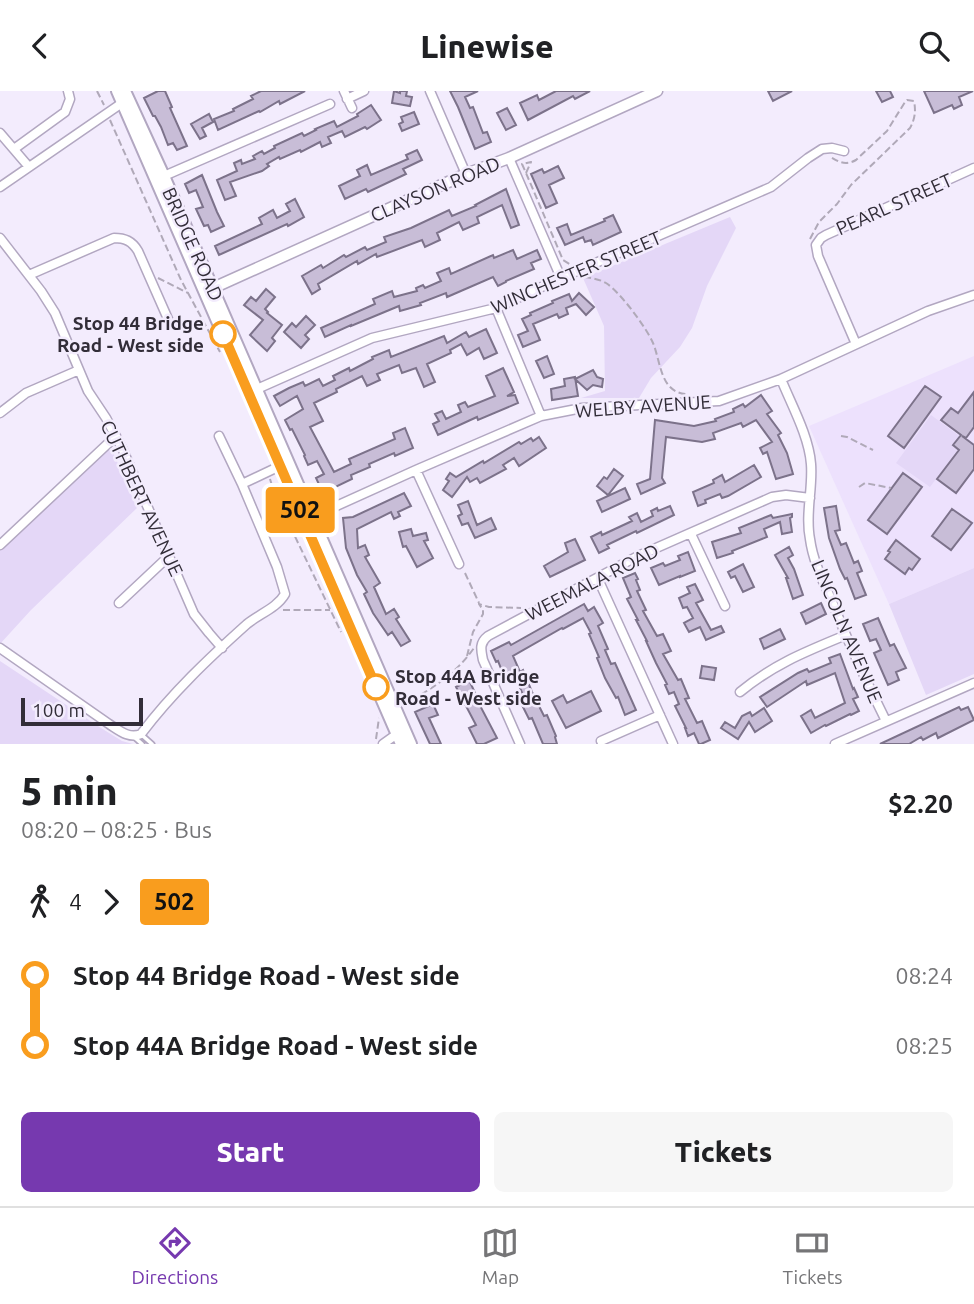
<!DOCTYPE html>
<html lang="en">
<head>
<meta charset="utf-8">
<style>
	body { margin:0; font-family:Ubuntu,sans-serif; background:#f6f6f6; color:#202124; height:100vh; display:flex; flex-direction:column; font-size:26px; white-space:nowrap }
	* { box-sizing:border-box; margin:0 }
	p { font-size:23px; color:#757577 }
	.icon { flex:none; width:38px; height:38px; fill:none; stroke:currentColor; stroke-width:2; stroke-linecap:round; stroke-linejoin:round }
	.map { position:relative; height:653px; overflow:hidden }
	.drawer { display:flex; flex-direction:column; background:#fff; flex:1 }
	.drawer>* { flex:none }
	.badge { padding:0 14px; border-radius:5px; font-size:24px; line-height:46px }
	.scale { position:absolute; left:21px; bottom:18px; width:122px; box-sizing:border-box; padding-left:7px; border:4px solid #322d38; border-top:0; font-size:19px; line-height:24px; white-space:nowrap; color:#322d38; -webkit-text-stroke:5px #f3ecfd; paint-order:stroke }
	.map>.badge { position:absolute; translate:-50% -50%; box-shadow:0 0 0 4px #fff }
	.legs { display:flex; align-items:center; gap:10px; height:77px; padding:0 21px; font-size:23px }
	.legs p { margin-inline-start:auto }
	.summary { display:flex; align-items:center; justify-content:space-between; height:119px; padding:0 21px }
	h1 { font-size:38px; font-weight:800; line-height:52px }
	.button { display:flex; gap:14px; margin-top:auto; padding:14px 21px }
	.button a { flex:1; height:80px; border-radius:10px; background:#7639af; color:#fff; font-size:28px; font-weight:800; line-height:80px; text-align:center }
	.button a+a { background:#f6f6f6; color:#202124 }
	ul { padding:0 21px; list-style:none }
	li { display:flex; align-items:center; gap:24px; height:70px; font-size:26px }
	li i { display:grid; place-items:center; width:10px; height:100%; margin:0 9px; background:currentColor }
	li i::after { content:''; width:18px; height:18px; margin:-9px; border:5px solid; border-radius:50%; background:#fff }
	li p { margin-inline-start:auto }
	li:first-child i { background:linear-gradient(#0000 50%,currentColor 0) }
	li:last-child i { background:linear-gradient(currentColor 50%,#0000 0) }
	header { display:flex; justify-content:space-between; align-items:center; height:91px; padding:0 21px; background:#fff; font-size:32px; font-weight:800 }
	.menu { display:flex; justify-content:space-around; align-items:center; height:98px; border-top:2px solid #e0e0e0; background:#fff; font-size:19px; color:#757577 }
	.menu a { display:grid; justify-items:center; gap:4px }
	.menu .on { color:#7639af }
	.map>svg:first-child { display:block }
</style>
</head>
<body>
<header><svg class="icon" aria-label="back" viewBox="0 0 24 24"><path d="M15 5l-7 7 7 7"/></svg>Linewise<svg class="icon" aria-label="search" viewBox="0 0 24 24"><circle cx="10" cy="10" r="6"/><path d="M15 15l6 6"/></svg></header>
<div class="map">
<svg width="974" height="653" viewBox="0 0 974 653">
	<rect width="100%" height="100%" fill="#f3ecfd"/>
	<!-- built -->
	<path fill="#ede1fd" d="M974 265V477L889 513 809 335Z"/>
	<!-- green -->
	<path fill="#e4d7f7" d="M730 126 736 137 707 195 692 237 680 256 651 287 639 307H581L605 300 604 235 583 187Z
		M931 324 965 349 930 396 896 372Z
		M109 352 137 417 31 519 0 553V455Z
		M974 477V583L926 604 889 513Z
		M0 570 101 637 122 650 133 653H0Z"/>
	<!-- building -->
	<path fill="#c8bdd7" stroke="#7c728a" stroke-width="2" d="M158 0H165L172 16 170 17 187 55 177 59 173 52 168 54 161 36 155 25H153L144 7Z
		M261 0H305L280 13 279 10 260 21 259 20 218 39 214 28 234 20 233 18 253 8 251 5Z
		M394 0 400 2V0H407L406 5 412 6 410 15 392 12Z
		M450 0H478L465 6 470 17 473 16 483 42 487 41 491 51 475 58 458 16Z
		M556 0H590L575 8 573 5 528 29 520 12 537 4 539 9Z
		M768 0H792L773 10Z
		M876 0H890L893 6 882 11Z
		M924 0H973L959 6 962 14 954 18 952 14 934 22Z
		M371 14 381 29 367 38 365 36 345 46 342 40 328 46 331 52 322 56 320 51 301 61 300 59 280 68 279 66 267 73 269 75 262 80 230 91 236 105 225 109 217 89 237 80 234 72 241 69 242 73 255 68 253 65 262 60 264 63 275 57 274 55 302 42 304 45 316 39 315 38 334 30 337 36 358 25 357 23Z
		M507 17 516 34 506 39 497 22Z
		M414 21 419 33 402 40 399 33 403 31 401 26Z
		M209 23 213 31 202 37 206 45 200 48 191 33Z
		M417 59 422 69 403 78 406 83 368 101 366 98 345 108 339 95 360 85 357 79 367 74 371 84 408 68 406 64Z
		M558 75 564 87 549 94 557 112 546 117 531 83 542 78 544 82Z
		M202 84 217 121 224 135 211 141 208 134 204 135 196 118 203 116 196 99 189 102 185 93Z
		M506 98 519 134 511 137 502 114 477 126 479 132 463 139 459 131 437 142 440 149 425 156 422 149 377 166 376 163 358 173 357 170 318 193 320 198 312 203 302 185 321 174 323 177 344 164 346 166 365 156 367 159 386 151 384 146 411 137 449 119 452 125 476 115 475 114Z
		M295 108 304 126 288 135 287 133 219 164 215 155 262 133 259 127 273 119 277 127 290 120 286 113Z
		M613 124 621 141 593 154 591 149 585 151 583 146 565 154 557 137 567 133 571 144 605 130 604 128Z
		M513 159 517 168 537 159 541 168 531 172 534 178 506 190V191L498 195 493 186 447 206 446 202 420 212 421 214 400 220 399 215 351 235V234L325 246 321 237 375 213 373 208 392 200 394 206 417 200 416 197 423 194 425 197 441 190 437 182 449 177 451 183 493 164 494 167Z
		M266 198 275 206 265 218 268 221 267 222 282 234 272 247 275 250 267 260 250 244 263 229 244 214 251 206 256 210Z
		M579 202 594 216 586 224 576 213 566 217 568 223 559 227 557 223 533 233 540 249 523 256 518 244 528 240 522 228 531 224 530 222 553 212 552 210 569 203 572 210Z
		M306 225 315 234 305 244 309 248 301 257 284 241 292 232 296 236Z
		M486 238 497 262 484 268 479 257 467 264 461 253 450 259 451 262 427 273 435 291 424 296 416 277 402 282 399 274 377 283 380 289 367 295 362 285 336 298 337 301 314 312 323 330 310 336 334 381 351 373 349 368 395 348 393 342 405 337 413 357 395 365 394 362 369 373 370 376 351 384 352 388 323 402 316 387 324 383 317 370 308 374 304 365 305 364 292 338 290 339 285 329 303 318 297 305 280 315 274 305 289 297 303 291 305 295 319 288 323 295 335 289 333 285 349 277 350 280 373 268 372 266 389 259 391 266 444 245 447 252 466 241 469 246Z
		M547 265 554 283 544 287 536 270Z
		M503 277 514 301 507 305 515 304 518 312 478 329 477 326 438 344 433 333 439 330 435 323 442 320 446 328 461 321 458 314 465 311 468 316 495 305 486 285Z
		M593 279 597 286 603 288 602 296 593 294 587 299 575 288Z
		M575 286 578 305 552 309 551 298 565 295 564 288Z
		M925 295 941 306 904 357 888 345Z
		M974 301V336L966 347 962 345 974 354V378L956 402 937 388 959 359 953 354 961 344 941 329 951 317 958 322Z
		M761 304 772 320 767 323 781 342 778 344 787 362 793 383 776 388 767 361 763 363 760 357 772 351 756 329 743 336 741 332 713 342 715 348 702 351 666 346 662 387 665 392 641 403 637 393 650 388 655 329 694 335 716 330 715 328 734 321 733 318 743 313 745 316Z
		M539 346 546 357 519 375 514 367 503 374 506 378 480 392 477 387 470 391 467 386 452 406 443 399 449 390 446 388 450 382 456 386 483 370 484 372 519 351 521 353 531 347 533 350Z
		M754 374 761 386 728 405 722 407 720 403 705 409 706 412 698 415 693 401 714 392 713 389 722 384 725 391Z
		M614 378 623 385 608 404 597 395 604 386 607 388Z
		M903 382 922 396 887 443 868 429Z
		M625 397 630 408 602 421 597 410Z
		M404 402 411 415 398 421 400 425 394 428 391 421 357 438 358 457 365 454 369 464 365 466 380 492 374 496 386 523 394 518 399 526 396 528 410 550 401 555 392 541 388 544 373 522 364 503 367 501 357 484 346 457 343 427 353 426Z
		M468 410 477 434 491 427 496 438 475 447 468 432 462 434 458 425 462 423 458 414Z
		M670 415 674 424 637 442 636 440 607 454 609 457 599 462 591 446 601 441 602 444 632 430 629 426 637 422 641 431 653 425 651 420 657 417 658 420Z
		M836 415 840 439 835 440 841 454 846 452 854 472 858 470 862 480 857 482 866 504 855 508 847 487 845 488 840 478 829 447 824 417Z
		M952 418 972 432 951 459 932 445Z
		M792 423V426L790 427 792 441 782 443 780 431 764 438 767 446 732 460 733 462 717 467 712 451 741 442 739 437 771 424 773 427Z
		M411 438 413 445 426 442 428 449 424 450 433 467 417 476 406 455 403 456 399 441Z
		M575 448 585 469 550 486 544 475 568 461 565 452Z
		M896 449 920 468 912 479 909 477 905 483 885 468 890 461 888 460Z
		M789 456 793 464 788 467 794 478 803 504 793 508 786 487H788L775 464Z
		M688 461 695 480 680 486V485L659 494 651 477 663 472 665 475 680 469 678 465Z
		M743 473 754 496 743 501 735 485 731 487 728 481Z
		M635 482 638 488 636 489 640 499 637 500 646 519 643 520 657 545 663 543 671 560 663 563 678 589 681 588 689 607 685 608 697 632 702 630 710 649 701 653H699L694 642 688 645 685 637H686L675 615 679 613 674 601 669 603 665 594 667 593 656 572 646 550H647L636 529H638L627 508 631 506 623 487Z
		M695 493 703 509 696 512 711 539 721 535 724 541 706 549 700 536 689 541 684 532 693 527 687 516 683 517 679 507 690 502 687 496Z
		M821 512 826 523 806 533 801 522Z
		M584 513 588 520 594 516 603 532 598 535 608 558 605 559 611 573 615 572 636 619 625 624 618 606 616 607 605 587 597 567 599 566 589 543 591 542 583 527 563 538 562 537 513 565 520 581 523 579 532 601 544 625 547 624 556 645 555 646 557 653H543L532 627 529 628 519 608 524 606 517 590 513 592 508 583 504 585 498 570 496 571 491 560 509 551 511 554Z
		M878 527 890 555 894 553 906 577 896 581 899 589 888 594 874 562 881 559 876 548 870 550 863 533Z
		M780 538 785 548 764 558 760 548Z
		M840 563 853 598 854 597 858 606 853 608 859 620 851 624 850 623 826 635 825 634 811 642 801 625 811 619 815 627 845 612 835 582 807 594 806 590 767 616 760 606 798 582 807 578 809 581 831 572 829 567Z
		M702 575 716 577 714 589 700 587Z
		M469 589 477 606 476 607 497 647 484 653H477L469 637 476 634 456 596Z
		M591 600 601 620 566 637 552 610 563 604 567 612Z
		M433 613 438 624 429 627 441 653H430L415 621Z
		M959 616 961 619 968 616 974 629 938 647 936 642 923 649 921 646 909 653H880Z
		M764 617 772 630 755 641 749 631 738 648 721 637 725 631 735 637 742 625 750 621 752 625Z"/>
	<g fill="none" stroke-linecap="round" stroke-linejoin="round">
		<defs>
			<path id="service" d="M133 645 142 653
				M143 645 152 653"/>
			<path id="minor" d="M344 0 352 17
				M430 0 466 83
				M347 8 364 0
				M0 42 29 76
				M14 58 65 21 70 8 68 0
				M509 67 561 187
				M164 85 330 13
				M0 96 122 12
				M0 147 41 200 55 222 88 300 106 327 122 357 194 523 209 542 222 557
				M29 184 114 147C125 147 132 150 138 160L168 228
				M496 217 541 325
				M856 253 818 165 816 154 821 147 826 144 974 77
				M781 288C791 313 809 345 811 373 813 398 805 423 810 448 813 471 824 492 833 513 849 553 867 592 886 630
				M257 298 372 247 496 217 561 187 771 96 808 67 822 58 832 57 844 60
				M0 322 26 302 79 279
				M416 379 459 473
				M242 393 280 375
				M312 426 416 379 541 325 582 317 719 310 781 288 928 220 974 204
				M691 443 725 515
				M0 454 116 345
				M598 488 673 653
				M119 512 169 465
				M0 557 109 633C120 640 129 648 141 643 172 602 209 567 247 533 259 523 277 517 285 503L277 476 242 393 219 345
				M740 601C774 573 805 561 846 544
				M601 650 660 624
				M383 653 397 643
				M520 653 483 569C481 559 479 552 488 545L638 465 772 406 786 404 810 407
				M835 653 974 592"/>
			<path id="tertiary" d="M213 197 466 83 509 67 657 0"/>
			<path id="secondary" d="M117 0 401 653
				M125 0 164 85 411 653"/>
		</defs>
		<!-- service casing -->
		<use href="#service" stroke="#b2a7c1" stroke-width="7"/>
		<!-- minor casing -->
		<use href="#minor" stroke="#b2a7c1" stroke-width="11"/>
		<!-- tertiary casing -->
		<use href="#tertiary" stroke="#b2a7c1" stroke-width="13"/>
		<!-- secondary casing -->
		<use href="#secondary" stroke="#b2a7c1" stroke-width="14"/>
		<!-- path -->
		<path stroke="#b0a9b8" stroke-width="2" stroke-dasharray="7 3.5" stroke-linecap="butt" d="M97 0 104 14
			M110 29 181 189 220 261
			M526 82 531 71 522 73 526 82 563 169 571 174
			M810 148 819 131 837 113 851 94 910 37C915 28 916 20 914 10L907 9 905 11 887 40 856 69C845 75 839 71 829 65
			M584 186C592 187 599 188 606 192 620 201 646 236 653 252 661 271 660 302 687 303
			M158 187 188 202
			M841 345 847 346 873 359
			M270 388 275 404 341 541
			M859 396 865 392 891 397
			M465 482 479 512
			M283 519H330
			M467 565 473 541 483 523V519L479 513 489 516 521 517
			M403 614C431 598 454 585 474 557
			M376 648 379 627"/>
		<!-- service -->
		<use href="#service" stroke="#fff" stroke-width="3.5"/>
		<!-- minor -->
		<use href="#minor" stroke="#fff" stroke-width="8"/>
		<!-- tertiary -->
		<use href="#tertiary" stroke="#fff" stroke-width="10"/>
		<!-- secondary -->
		<use href="#secondary" stroke="#fff" stroke-width="10"/>
	</g>
	<g fill="none" stroke-linecap="round" stroke-linejoin="round">
		<defs>
			<path id="line-1" d="M223 243 376 596"/>
		</defs>
		<!-- line-1 casing -->
		<use href="#line-1" stroke="#fff" stroke-width="16"/>
		<!-- line-1 -->
		<use href="#line-1" stroke="#f99d1e" stroke-width="10"/>
	</g>
	<!-- markers -->
	<g fill="#fff" stroke="#f99d1e" stroke-width="3.5">
		<circle cx="223" cy="243" r="12"/>
		<circle cx="376" cy="596" r="12"/>
	</g>
	<g text-anchor="middle" dominant-baseline="central" stroke-width="5" stroke-linejoin="round" paint-order="stroke">
		<!-- street labels -->
		<g font-size="19" fill="#322d38" stroke="#f3ecfd">
			<text transform="translate(435 98) rotate(-23)">CLAYSON ROAD</text>
			<text transform="translate(894 113) rotate(-24)">PEARL STREET</text>
			<text transform="translate(193 153) rotate(66)">BRIDGE ROAD</text>
			<text transform="translate(576 181) rotate(-23)">WINCHESTER STREET</text>
			<text transform="translate(643 315) rotate(-4)">WELBY AVENUE</text>
			<text transform="translate(142 407) rotate(65)">CUTHBERT AVENUE</text>
			<text transform="translate(592 491) rotate(-27)">WEEMALA ROAD</text>
			<text transform="translate(847 540) rotate(67)">LINCOLN AVENUE</text>
		</g>
		<!-- stop labels -->
		<g font-size="19" font-weight="bold" fill="#322d38" stroke="#f3ecfd" text-anchor="end">
			<text x="204" y="232">Stop 44 Bridge<tspan x="204" dy="22">Road - West side</tspan></text>
			<text x="395" y="585" text-anchor="start">Stop 44A Bridge<tspan x="395" dy="22">Road - West side</tspan></text>
		</g>
	</g>
</svg>
<div class="scale">100 m</div>
<b class="badge" style="left:300px;top:419px;background:#f99d1e;color:#111">502</b>
</div>
<section class="drawer">
<div class="summary"><div><h1>5 min</h1><p>08:20 – 08:25 · Bus</p></div><b>$2.20</b></div>
<div class="legs"><svg class="icon" aria-label="walk" viewBox="0 0 24 24"><circle cx="13" cy="4" r="2"/><path d="M13 8l-2 6 4 7M11 14l-3 7M7 12l3-4h3l4 4"/></svg>4<svg class="icon" aria-label="forward" viewBox="0 0 24 24"><path d="M9 5l7 7-7 7"/></svg><b class="badge" style="background:#f99d1e;color:#111">502</b></div>
<ul>
<li><i style="color:#f99d1e"></i><b>Stop 44 Bridge Road - West side</b><p>08:24</p></li>
<li><i style="color:#f99d1e"></i><b>Stop 44A Bridge Road - West side</b><p>08:25</p></li>
</ul>
<div class="button"><a>Start</a><a>Tickets</a></div>
</section>
<nav class="menu">
<a class="on"><svg class="icon" aria-label="directions" viewBox="0 0 24 24"><path d="M12 3l9 9-9 9-9-9zM9 14v-3h6M13 9l2 2-2 2"/></svg>Directions</a>
<a><svg class="icon" aria-label="map" viewBox="0 0 24 24"><path d="M3 6l6-2 6 2 6-2v14l-6 2-6-2-6 2zM9 4v14M15 6v14"/></svg>Map</a>
<a><svg class="icon" aria-label="tickets" viewBox="0 0 24 24"><path d="M3 7h18v10H3zM15 7v10"/></svg>Tickets</a>
</nav>
</body>
</html>
